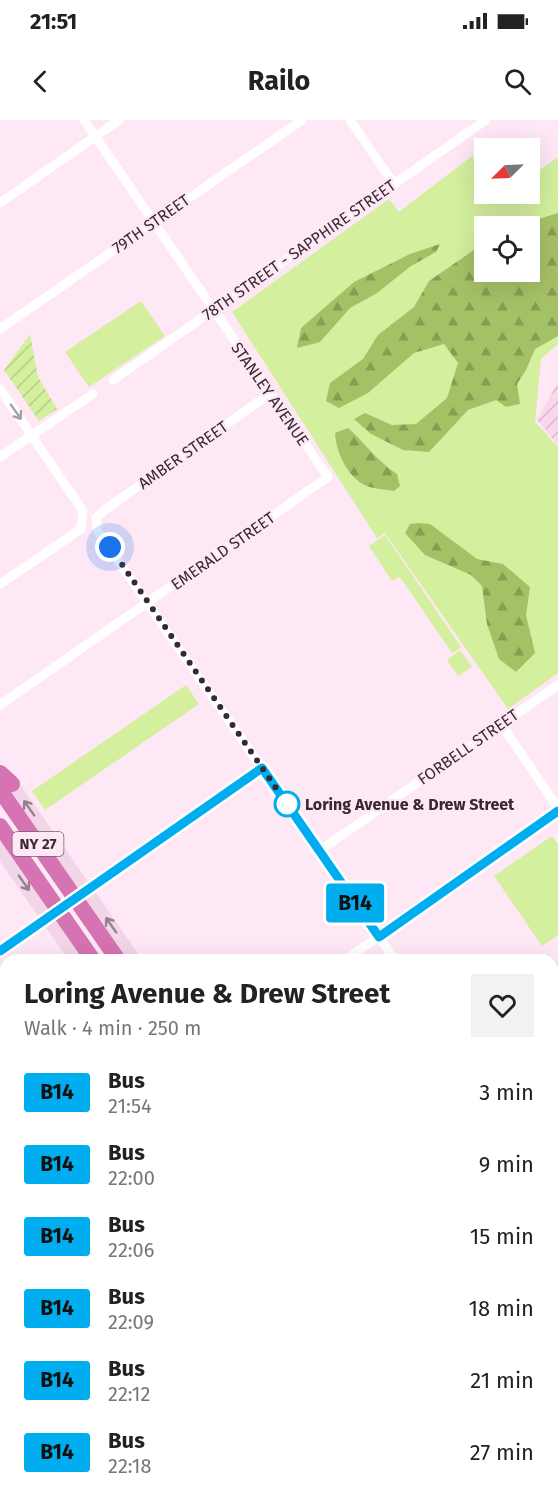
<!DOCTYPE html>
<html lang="en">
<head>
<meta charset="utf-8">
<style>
	body { margin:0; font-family:"Fira Sans",sans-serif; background:#f2f2f2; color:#222; height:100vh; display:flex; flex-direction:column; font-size:22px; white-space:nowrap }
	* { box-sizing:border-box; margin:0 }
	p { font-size:20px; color:#767676 }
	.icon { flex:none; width:33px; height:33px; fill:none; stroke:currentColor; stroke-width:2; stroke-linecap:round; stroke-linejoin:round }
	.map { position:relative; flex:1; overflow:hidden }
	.sheet { position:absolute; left:0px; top:834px; width:558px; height:546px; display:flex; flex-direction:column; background:#fff; border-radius:18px 18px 0 0; box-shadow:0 6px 24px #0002 }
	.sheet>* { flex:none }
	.badge { padding:0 12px; border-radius:4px; font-size:21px; line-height:39px }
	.needle { width:39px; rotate:246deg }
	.tools { position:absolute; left:474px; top:18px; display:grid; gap:12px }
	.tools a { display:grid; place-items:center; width:66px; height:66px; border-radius:0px; background:#fff; box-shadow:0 6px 24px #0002; font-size:30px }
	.you { position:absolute; width:30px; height:30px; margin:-15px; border:4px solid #fff; border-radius:50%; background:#1a73e8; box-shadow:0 0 0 9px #1a73e833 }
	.map>.badge { position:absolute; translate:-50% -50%; box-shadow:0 0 0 3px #fff }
	.round { display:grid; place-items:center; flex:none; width:63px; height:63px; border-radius:0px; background:#f2f2f2 }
	.head { display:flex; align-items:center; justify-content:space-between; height:102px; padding:0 24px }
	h1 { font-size:28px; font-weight:700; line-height:45px }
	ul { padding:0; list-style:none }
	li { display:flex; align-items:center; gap:18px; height:72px; padding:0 24px }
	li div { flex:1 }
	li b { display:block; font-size:22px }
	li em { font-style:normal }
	li .badge { min-width:66px; font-weight:700; text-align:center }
	.status { display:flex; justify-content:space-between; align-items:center; height:42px; padding:0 30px; background:#fff; direction:ltr }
	.status svg { height:16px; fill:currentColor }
	header { display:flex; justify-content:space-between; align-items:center; height:78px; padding:0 24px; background:#fff; font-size:27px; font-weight:700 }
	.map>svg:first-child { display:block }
</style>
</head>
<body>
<div class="status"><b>21:51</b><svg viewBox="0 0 49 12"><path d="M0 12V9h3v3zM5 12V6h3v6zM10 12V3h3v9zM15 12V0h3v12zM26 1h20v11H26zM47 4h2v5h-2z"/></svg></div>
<header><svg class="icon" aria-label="back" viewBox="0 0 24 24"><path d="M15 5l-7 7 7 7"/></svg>Railo<svg class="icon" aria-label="search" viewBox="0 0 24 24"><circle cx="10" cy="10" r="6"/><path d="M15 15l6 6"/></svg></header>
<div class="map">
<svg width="558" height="1380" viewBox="0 0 558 1380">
	<defs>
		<pattern id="industrial-furrows" width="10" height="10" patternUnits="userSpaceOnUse" patternTransform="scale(1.5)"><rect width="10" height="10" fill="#fad7eb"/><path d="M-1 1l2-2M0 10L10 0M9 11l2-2" fill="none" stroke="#d7b9ca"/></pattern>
		<pattern id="forest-firs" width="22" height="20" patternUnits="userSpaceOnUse" patternTransform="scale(1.5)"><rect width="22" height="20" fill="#a5c166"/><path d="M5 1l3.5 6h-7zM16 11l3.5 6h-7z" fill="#879d54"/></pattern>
		<pattern id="garden-furrows" width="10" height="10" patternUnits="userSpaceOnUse" patternTransform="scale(1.5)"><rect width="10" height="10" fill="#d4ef9e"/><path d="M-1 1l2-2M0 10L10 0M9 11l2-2" fill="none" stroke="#b7cd88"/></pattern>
	</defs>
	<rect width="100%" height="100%" fill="#ffe8f5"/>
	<!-- industrial -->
	<path fill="url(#industrial-furrows)" d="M558 262V325L537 300Z"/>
	<!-- green -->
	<path fill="#d4ef9e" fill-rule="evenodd" d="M472 36 484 54V74H498L501 77 506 74H530V57L558 37V224L541 239 535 302 558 327V553L508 589 385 413 377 418 232 192 389 79 399 92ZM484 106H530V152H484Z
		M141 181 165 216 89 267 65 232Z
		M385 415 461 527 452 533 400 457 392 461 369 426Z
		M460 530 472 547 458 556 447 540Z
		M186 565 199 584 45 690 32 671Z
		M552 716 558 724V815L542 826 494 756Z"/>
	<!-- forest -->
	<path fill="url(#forest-firs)" d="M558 93V216L535 229 526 250 517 264 520 284 506 287 496 280 468 290 429 332 403 330 371 314 354 299 365 293 392 305 416 304 447 278 458 243 444 224 414 233 368 273 339 288 326 281 330 263 363 239 378 215 414 187 429 161 484 123V152H530V106H516Z
		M440 124 436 132 411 146 377 173 350 188 320 222 297 228 301 208 354 162 410 134Z
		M348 308C365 323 378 342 397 354L400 366 394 371C384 369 369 369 361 363 345 352 336 330 335 313Z
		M418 403 430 404 477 439 503 444 530 467 526 495 535 533 516 552 499 539 487 504 482 466 471 455 425 435 405 413 410 404Z"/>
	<!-- garden -->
	<path fill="url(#garden-furrows)" d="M30 214 38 257 57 289 39 301 4 250Z"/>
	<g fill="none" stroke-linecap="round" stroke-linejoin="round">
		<!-- street -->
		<path stroke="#fff" stroke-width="9" d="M350 0 394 64
			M0 83 119 0
			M0 209 302 0
			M113 260 486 0
			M0 269 83 391 81 409 0 464
			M271 273 106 389 96 398 98 412 395 840
			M0 337 93 274
			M0 585 328 357 84 0
			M501 604 558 688
			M319 731 558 565
			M0 830 262 648
			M345 840 558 692
			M0 1040 6 1049
			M552 1066 558 1075
			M0 1076 6 1072
			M552 1180 558 1176
			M231 1374 235 1380
			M83 1380 91 1374
			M264 1380 272 1374"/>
		<!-- secondary -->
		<path stroke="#f3d5e8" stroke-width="14" d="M6 656 134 840
			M0 729 77 840
			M447 1374 451 1380
			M502 1374 506 1380"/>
		<!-- highway -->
		<path stroke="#d673b2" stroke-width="16" d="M0 653 12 664
			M0 670 118 840
			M0 706 93 840
			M465 1374 469 1380
			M486 1374 490 1380"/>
	</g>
	<!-- one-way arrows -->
	<defs><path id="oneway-shaft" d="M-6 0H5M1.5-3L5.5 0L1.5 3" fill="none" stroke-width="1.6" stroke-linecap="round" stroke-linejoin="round" transform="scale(1.5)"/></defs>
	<use stroke="#a49fa2" href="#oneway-shaft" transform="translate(16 292) rotate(55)"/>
	<g stroke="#94808c">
		<use href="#oneway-shaft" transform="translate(29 688) rotate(-125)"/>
		<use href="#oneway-shaft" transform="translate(24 763) rotate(55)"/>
		<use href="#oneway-shaft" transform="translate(111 805) rotate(-125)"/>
	</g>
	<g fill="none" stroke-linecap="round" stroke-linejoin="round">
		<defs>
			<path id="line" d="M0 831 262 648 379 817 558 691"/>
		</defs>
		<!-- line casing -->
		<use href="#line" stroke="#fff" stroke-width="14"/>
		<!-- line -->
		<use href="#line" stroke="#00aeef" stroke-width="9"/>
		<!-- walk -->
		<path stroke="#352a30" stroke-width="6" stroke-dasharray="0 10.8" d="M110 427 287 684"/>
	</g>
	<!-- markers -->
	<circle fill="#fff" stroke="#00aeef" stroke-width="3" cx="287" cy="684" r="12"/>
	<g text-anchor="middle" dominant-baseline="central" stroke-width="5" stroke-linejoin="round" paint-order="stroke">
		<!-- shield labels -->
		<rect fill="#ffe8f5" stroke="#72636b" stroke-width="1.5" x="12.5" y="712" width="51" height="24" rx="4.5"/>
		<g font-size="15" font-weight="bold" fill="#352a30">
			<text x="38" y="724">NY 27</text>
		</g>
		<!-- street labels -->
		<g font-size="16" fill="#352a30" stroke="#ffe8f5">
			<text transform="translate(151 104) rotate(-35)">79TH STREET</text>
			<text transform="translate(299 130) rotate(-35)">78TH STREET - SAPPHIRE STREET</text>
			<text transform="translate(270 274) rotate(55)">STANLEY AVENUE</text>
			<text transform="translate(183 335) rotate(-35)">AMBER STREET</text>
			<text transform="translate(223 431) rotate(-35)">EMERALD STREET</text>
			<text transform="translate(468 627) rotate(-35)">FORBELL STREET</text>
		</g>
		<!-- stop labels -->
		<g font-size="16" font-weight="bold" fill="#352a30" stroke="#ffe8f5" text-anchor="start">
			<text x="305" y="684">Loring Avenue &amp; Drew Street</text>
		</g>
	</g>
</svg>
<div class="tools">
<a><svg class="needle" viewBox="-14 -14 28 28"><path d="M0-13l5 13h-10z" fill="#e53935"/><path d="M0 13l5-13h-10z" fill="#767676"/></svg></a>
<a><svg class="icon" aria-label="locate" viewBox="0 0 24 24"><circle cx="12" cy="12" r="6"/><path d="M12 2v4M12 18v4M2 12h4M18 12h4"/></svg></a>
</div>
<div class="you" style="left:110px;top:427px"></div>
<b class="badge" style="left:355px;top:783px;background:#00aeef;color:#111">B14</b>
<section class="sheet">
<div class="head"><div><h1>Loring Avenue &amp; Drew Street</h1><p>Walk · 4 min · 250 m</p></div><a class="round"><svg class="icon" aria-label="heart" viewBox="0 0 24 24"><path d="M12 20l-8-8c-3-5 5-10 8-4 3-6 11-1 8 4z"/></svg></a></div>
<ul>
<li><span class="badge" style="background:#00aeef;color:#111">B14</span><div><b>Bus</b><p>21:54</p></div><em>3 min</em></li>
<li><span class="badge" style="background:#00aeef;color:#111">B14</span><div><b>Bus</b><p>22:00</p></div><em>9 min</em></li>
<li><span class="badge" style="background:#00aeef;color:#111">B14</span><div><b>Bus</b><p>22:06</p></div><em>15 min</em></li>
<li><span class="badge" style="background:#00aeef;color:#111">B14</span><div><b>Bus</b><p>22:09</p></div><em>18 min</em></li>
<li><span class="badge" style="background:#00aeef;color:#111">B14</span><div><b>Bus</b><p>22:12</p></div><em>21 min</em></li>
<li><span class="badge" style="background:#00aeef;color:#111">B14</span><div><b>Bus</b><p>22:18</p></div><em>27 min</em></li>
</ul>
</section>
</div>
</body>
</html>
